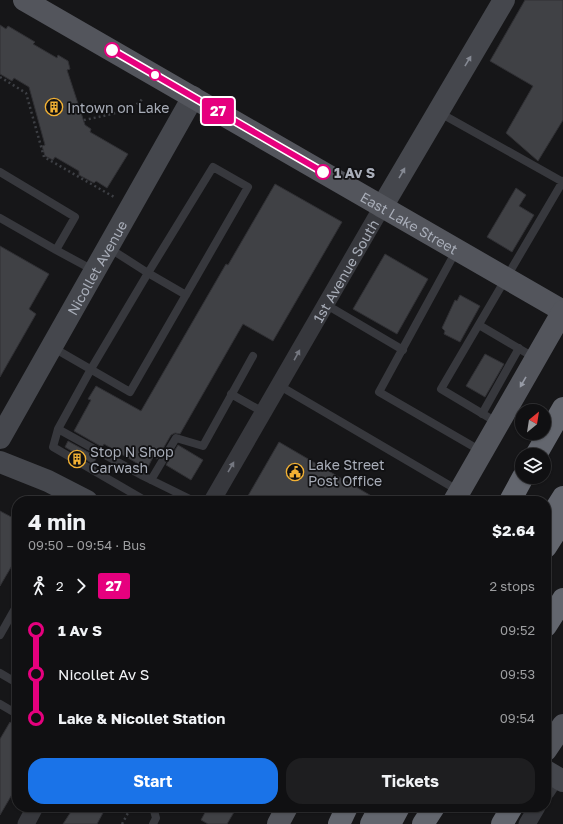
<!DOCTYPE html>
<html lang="en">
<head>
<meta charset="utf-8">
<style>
	body { margin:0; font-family:"Golos Text",sans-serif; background:#1e1e20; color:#f1f3f6; height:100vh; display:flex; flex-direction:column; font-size:15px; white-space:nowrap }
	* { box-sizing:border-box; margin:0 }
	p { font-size:13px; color:#9c9d9f }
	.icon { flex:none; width:22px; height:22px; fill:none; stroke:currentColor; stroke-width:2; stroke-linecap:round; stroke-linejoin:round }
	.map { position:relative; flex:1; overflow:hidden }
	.details { position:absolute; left:12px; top:496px; width:539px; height:316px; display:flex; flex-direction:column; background:#101012; border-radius:16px; box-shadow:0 1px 3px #0004,0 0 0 1px #303032 }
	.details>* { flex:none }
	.badge { padding:0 8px; border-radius:3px; font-size:14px; line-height:26px }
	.needle { width:26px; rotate:30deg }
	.tools { position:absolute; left:515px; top:404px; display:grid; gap:8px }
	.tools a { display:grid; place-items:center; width:36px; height:36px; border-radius:50%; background:#101012; box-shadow:0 1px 3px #0004,0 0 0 1px #303032; font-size:20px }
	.map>.badge { position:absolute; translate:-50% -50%; box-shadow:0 0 0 2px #fff }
	.legs { display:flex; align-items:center; gap:6px; height:44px; padding:0 16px; font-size:13px }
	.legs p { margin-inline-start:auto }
	.overview { display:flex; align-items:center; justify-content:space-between; height:68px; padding:0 16px }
	h1 { font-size:22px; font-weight:700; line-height:30px }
	.action { display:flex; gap:8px; margin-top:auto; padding:8px 16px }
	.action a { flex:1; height:46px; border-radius:16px; background:#1a73e8; color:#fff; font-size:16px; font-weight:700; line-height:46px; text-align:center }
	.action a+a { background:#1e1e20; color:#f1f3f6 }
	ul { padding:0 16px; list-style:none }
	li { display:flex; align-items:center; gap:14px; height:44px; font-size:15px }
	li i { display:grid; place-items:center; width:6px; height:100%; margin:0 5px; background:currentColor }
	li i::after { content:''; width:10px; height:10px; margin:-5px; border:3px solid; border-radius:50%; background:#101012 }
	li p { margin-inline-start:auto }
	li:first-child i { background:linear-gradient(#0000 50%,currentColor 0) }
	li:last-child i { background:linear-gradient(currentColor 50%,#0000 0) }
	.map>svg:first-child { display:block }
</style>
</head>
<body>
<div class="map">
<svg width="563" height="824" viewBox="0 0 563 824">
	<rect width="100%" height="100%" fill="#161618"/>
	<!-- building -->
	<path fill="#404145" stroke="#303034" d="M525 0H563V120L538 161 506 133 533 86 490 61Z
		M0 25 6 29 8 26 35 42 33 44 57 58 58 55 68 61 70 69 67 70 85 125 91 129 90 132 128 154 107 188 96 181 94 183 79 175V171L55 157 53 160 45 156 42 146 45 145 29 87 14 78 12 81 0 74Z
		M275 184 342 222 273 341 243 324 180 434 175 433 171 435 157 459 153 457 147 469 104 444 102 447 74 431 91 400 88 399 96 386 141 411 226 264 228 265Z
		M516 188 526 195 519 206 534 215 512 252 487 237Z
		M0 246 49 274 29 309 36 314 0 377Z
		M385 254 428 279 397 334 353 309Z
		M460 295 480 306 460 342 444 334 445 331 442 328 455 300 457 301Z
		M485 354 504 364 485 397 466 386Z
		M68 441 97 457 93 464 65 447Z
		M279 442 380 501H245Z
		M178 445 203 460 191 480 166 465Z
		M0 511 17 520V557L0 586Z
		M10 722 17 727V786L0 815V739Z
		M74 807H98L104 811 97 824H63Z
		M208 807H237L227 824H208L201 820Z"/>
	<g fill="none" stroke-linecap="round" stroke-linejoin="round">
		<!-- path -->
		<path stroke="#3d3f44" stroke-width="2.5" stroke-dasharray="2 3" stroke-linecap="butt" d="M0 77 26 93 44 157 114 197
			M84 120C98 117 135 111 142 99
			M122 824 128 813"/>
		<!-- lane -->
		<path stroke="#37383d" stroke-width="8" d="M440 113 563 182
			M0 172 75 217 56 250 93 270
			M0 218 56 250
			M109 248 148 273 91 369 58 429 143 476 194 501
			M456 251 379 392 481 451
			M325 304 403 350
			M479 325 535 358
			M52 347 130 392 248 187 213 167 148 273 186 295
			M280 386 459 491
			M231 394 263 412
			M482 414 519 348
			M498 423 441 389 563 181
			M58 429 53 447 146 501
			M151 480 176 438 203 446 253 356
			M0 635 17 605
			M0 673 17 683
			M0 704 17 714
			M153 824 156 818 153 807"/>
		<!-- street -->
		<g stroke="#37383d" stroke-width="17">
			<path id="s1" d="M212 501 382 207"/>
			<path d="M546 792 556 777"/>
			<path d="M26 824 35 807"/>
			<path d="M527 824 537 807"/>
		</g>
		<!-- secondary -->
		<g stroke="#45474d" stroke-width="22">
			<path d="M382 207 504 0"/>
			<path id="s2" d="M0 438 193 97"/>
			<path d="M0 462 48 481 87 501"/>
			<path d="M546 771 563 781"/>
		</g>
		<!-- primary -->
		<g stroke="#53555c" stroke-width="22">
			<path id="s3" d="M24 0 563 311"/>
			<path d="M454 501 563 311"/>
			<path d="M546 750 563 725"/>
			<path d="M278 824 287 807"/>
		</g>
		<!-- highway -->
		<path stroke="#63666e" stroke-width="22" d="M536 455 563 408
			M510 501 523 477
			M546 524 563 497
			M546 547 563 520
			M546 626 563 599
			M339 824 347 807
			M371 824 380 807
			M390 824 399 807
			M423 824 434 807
			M502 824 512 807"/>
	</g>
	<!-- one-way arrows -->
	<defs><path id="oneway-solid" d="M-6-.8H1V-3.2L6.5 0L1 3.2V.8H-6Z"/></defs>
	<g fill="#858993">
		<use href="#oneway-solid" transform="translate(468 61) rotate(-59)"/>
		<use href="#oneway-solid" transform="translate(402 173) rotate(-60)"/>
	</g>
	<g fill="#757881">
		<use href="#oneway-solid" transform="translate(297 355) rotate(-61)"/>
		<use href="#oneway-solid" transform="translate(231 467) rotate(-60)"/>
	</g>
	<use fill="#979ba6" href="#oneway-solid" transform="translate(523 382) rotate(120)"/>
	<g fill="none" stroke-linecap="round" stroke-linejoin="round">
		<defs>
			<path id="line-1" d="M112 50 323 172"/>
		</defs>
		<!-- line-1 casing -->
		<use href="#line-1" stroke="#fff" stroke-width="9"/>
		<!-- line-1 -->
		<use href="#line-1" stroke="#e6007e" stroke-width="6"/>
	</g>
	<!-- icons -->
	<defs>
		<symbol id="building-ring" viewBox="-11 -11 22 22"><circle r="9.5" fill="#111113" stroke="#f2b134" stroke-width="1.5"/><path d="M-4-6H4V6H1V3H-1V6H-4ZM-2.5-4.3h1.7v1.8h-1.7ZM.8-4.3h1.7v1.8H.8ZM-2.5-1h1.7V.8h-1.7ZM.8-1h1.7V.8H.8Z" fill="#f2b134"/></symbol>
		<symbol id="civic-ring" viewBox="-11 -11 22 22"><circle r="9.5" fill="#111113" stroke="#f2b134" stroke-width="1.5"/><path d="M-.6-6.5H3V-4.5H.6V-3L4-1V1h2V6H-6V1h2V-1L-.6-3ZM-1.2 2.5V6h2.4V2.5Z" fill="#f2b134"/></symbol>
	</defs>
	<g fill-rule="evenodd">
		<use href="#building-ring" x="44" y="97" width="20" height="20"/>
		<use href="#building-ring" x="67" y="449" width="20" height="20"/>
		<use href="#civic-ring" x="285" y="462" width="20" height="20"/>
	</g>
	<!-- markers -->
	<g fill="#fff" stroke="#e6007e" stroke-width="2">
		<circle cx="112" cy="50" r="7"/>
		<circle cx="155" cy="75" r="5"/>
		<circle cx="323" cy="172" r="7"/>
	</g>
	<g text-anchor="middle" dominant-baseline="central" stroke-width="3.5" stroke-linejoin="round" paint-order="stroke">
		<!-- poi labels -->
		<g font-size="14" fill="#a8adb8" stroke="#111113" text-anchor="start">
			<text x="67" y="107">Intown on Lake</text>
			<text x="90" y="451">Stop N Shop<tspan x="90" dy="16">Carwash</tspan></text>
			<text x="308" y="464">Lake Street<tspan x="308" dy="16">Post Office</tspan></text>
		</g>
		<!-- stop labels -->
		<g font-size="14" font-weight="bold" fill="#a8adb8" stroke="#111113" text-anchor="start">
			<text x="334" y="172">1 Av S</text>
		</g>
		<!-- street labels -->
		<g font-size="14" fill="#a8adb8" stroke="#111113">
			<text stroke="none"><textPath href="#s3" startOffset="445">East Lake Street</textPath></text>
			<text stroke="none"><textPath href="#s2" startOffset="196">Nicollet Avenue</textPath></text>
			<text stroke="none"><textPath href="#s1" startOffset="266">1st Avenue South</textPath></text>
		</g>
	</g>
</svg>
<div class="tools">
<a><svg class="needle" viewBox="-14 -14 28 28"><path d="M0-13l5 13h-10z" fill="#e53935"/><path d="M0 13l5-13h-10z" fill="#9c9d9f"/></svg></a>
<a><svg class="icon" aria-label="layers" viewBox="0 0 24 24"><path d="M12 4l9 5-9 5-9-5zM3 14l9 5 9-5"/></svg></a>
</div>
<b class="badge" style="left:218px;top:111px;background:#e6007e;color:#fff">27</b>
<section class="details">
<div class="overview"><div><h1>4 min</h1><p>09:50 – 09:54 · Bus</p></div><b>$2.64</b></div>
<div class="legs"><svg class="icon" aria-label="walk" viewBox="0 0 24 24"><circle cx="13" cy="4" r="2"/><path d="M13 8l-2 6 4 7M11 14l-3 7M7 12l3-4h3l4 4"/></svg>2<svg class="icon" aria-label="forward" viewBox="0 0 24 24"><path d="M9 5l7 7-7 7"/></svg><b class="badge" style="background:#e6007e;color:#fff">27</b><p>2 stops</p></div>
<ul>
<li><i style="color:#e6007e"></i><b>1 Av S</b><p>09:52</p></li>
<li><i style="color:#e6007e"></i><span>Nicollet Av S</span><p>09:53</p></li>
<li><i style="color:#e6007e"></i><b>Lake &amp; Nicollet Station</b><p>09:54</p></li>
</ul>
<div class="action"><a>Start</a><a>Tickets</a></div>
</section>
</div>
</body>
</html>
